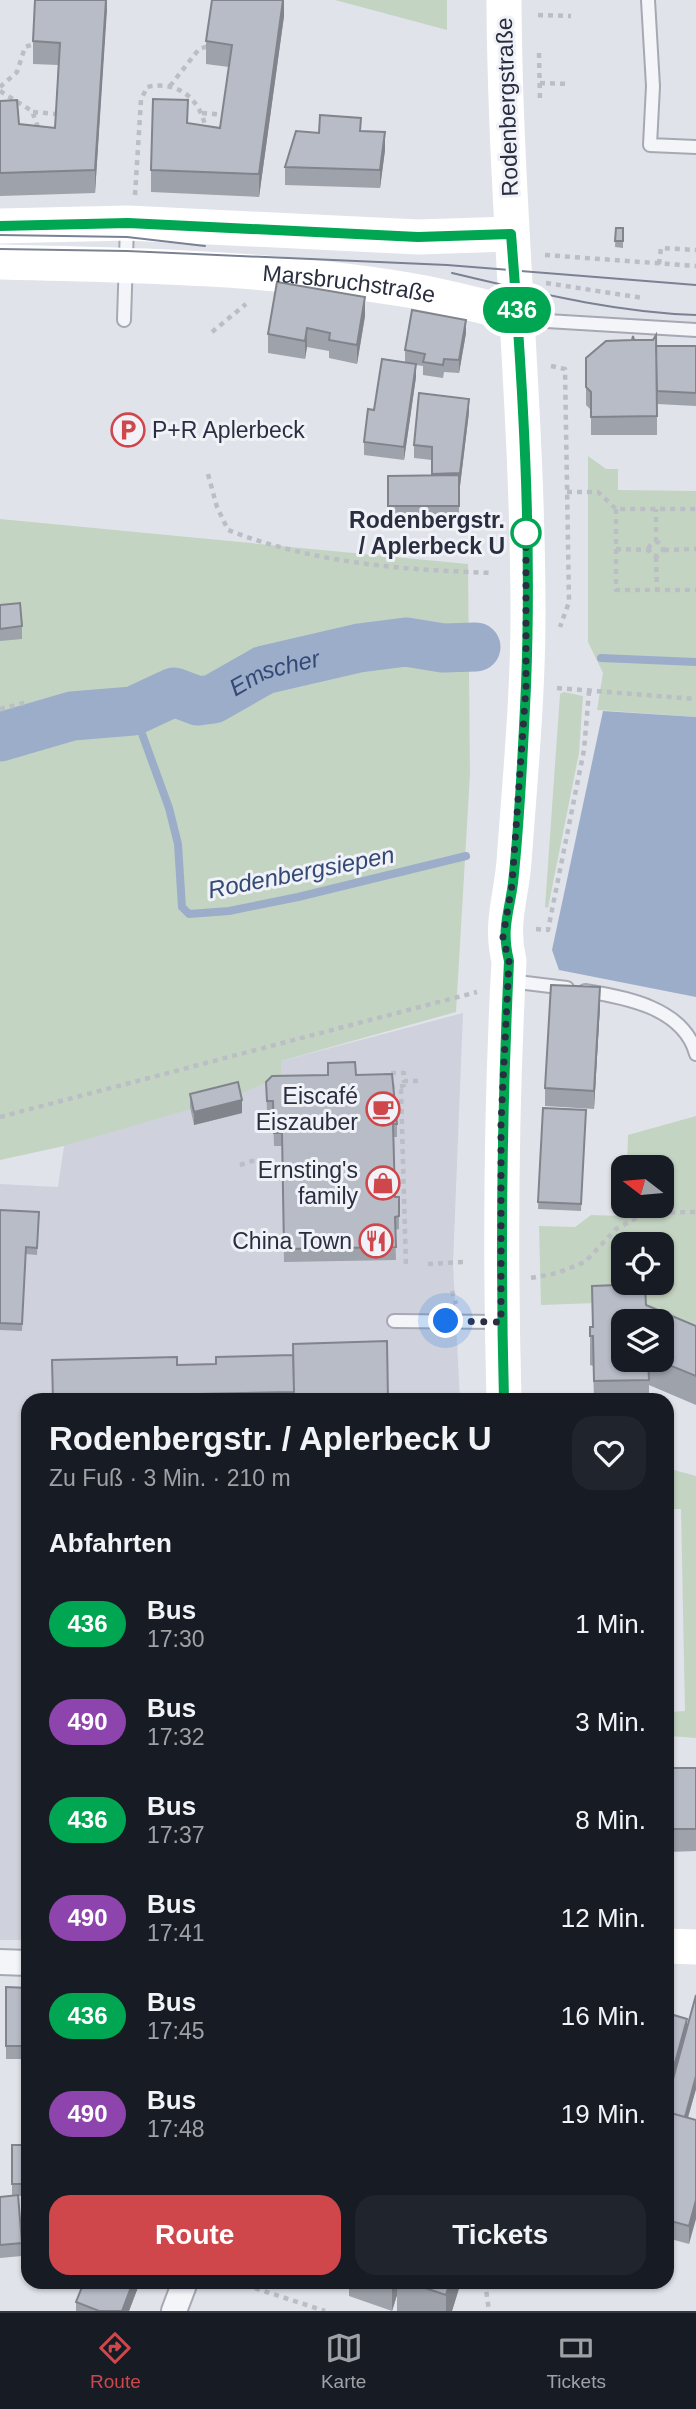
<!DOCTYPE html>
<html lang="de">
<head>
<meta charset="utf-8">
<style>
	body { margin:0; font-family:Helvetica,sans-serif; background:#20242c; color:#f1f3f6; height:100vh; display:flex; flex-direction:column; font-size:26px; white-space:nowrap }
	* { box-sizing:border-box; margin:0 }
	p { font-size:23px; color:#9ea1a6 }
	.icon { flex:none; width:38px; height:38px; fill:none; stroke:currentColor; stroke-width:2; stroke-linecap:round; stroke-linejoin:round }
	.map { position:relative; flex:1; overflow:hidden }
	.details { position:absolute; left:21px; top:1393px; width:653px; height:896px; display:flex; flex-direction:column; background:#171b24; border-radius:21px; box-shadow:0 2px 5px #0004 }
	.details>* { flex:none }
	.badge { padding:0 14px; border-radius:23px; font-size:24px; line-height:46px }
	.needle { width:46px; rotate:286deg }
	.fabs { position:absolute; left:611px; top:1155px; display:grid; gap:14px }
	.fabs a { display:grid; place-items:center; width:63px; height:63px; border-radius:14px; background:#171b24; box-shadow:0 2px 5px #0004; font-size:35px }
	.you { position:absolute; width:35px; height:35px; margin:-18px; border:5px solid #fff; border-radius:50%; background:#1a73e8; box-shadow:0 0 0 10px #1a73e833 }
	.map>.badge { position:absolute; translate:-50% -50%; box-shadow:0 0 0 4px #fff }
	h2 { padding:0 28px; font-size:26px; line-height:63px }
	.round { display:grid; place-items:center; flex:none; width:74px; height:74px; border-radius:21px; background:#20242c }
	.headline { display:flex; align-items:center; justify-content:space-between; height:119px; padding:0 28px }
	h1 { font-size:33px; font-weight:800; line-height:52px }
	.action { display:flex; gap:14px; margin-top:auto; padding:14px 28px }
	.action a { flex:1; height:80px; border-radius:21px; background:#cf464b; color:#fff; font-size:28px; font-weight:800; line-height:80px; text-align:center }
	.action a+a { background:#20242c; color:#f1f3f6 }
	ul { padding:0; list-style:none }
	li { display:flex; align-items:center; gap:21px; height:98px; padding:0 28px }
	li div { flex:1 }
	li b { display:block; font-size:26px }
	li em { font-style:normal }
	li .badge { min-width:77px; font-weight:700; text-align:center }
	.dock { display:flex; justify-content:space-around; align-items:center; height:98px; border-top:2px solid #363941; background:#171b24; font-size:19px; color:#9ea1a6 }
	.dock a { display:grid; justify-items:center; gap:4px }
	.dock .current { color:#cf464b }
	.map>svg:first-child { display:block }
</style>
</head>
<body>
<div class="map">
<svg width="696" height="2311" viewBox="0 0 696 2311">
	<rect width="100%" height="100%" fill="#e1e3ea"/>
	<!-- built -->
	<path fill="#cfd2dc" d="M463 1013 453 1264 460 1400H28V1940H0V1184L58 1187 64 1146 190 1107 281 1061Z"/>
	<!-- green -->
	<path fill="#c4d4c2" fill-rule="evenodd" d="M335 0H447V30Z
		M588 456 606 469H618V490L696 491V717L597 710 603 673 588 642Z
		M0 519 468 564 470 774 456 1012 281 1061V1076L238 1095 64 1146 0 1160Z
		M564 692 583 696 579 753 548 908 545 907 560 694Z
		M696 1116V1345L662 1321H647L646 1285 597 1286V1303L541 1305 539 1226 575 1227 591 1215 623 1216 624 1206H662V1167H627L628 1135ZM623 1244H662V1283H623Z
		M667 1468 696 1476V1738L669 1736V1712L685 1711 681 1509H667Z"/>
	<!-- water -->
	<path fill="#9cadca" d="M603 711 696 717V997L559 970 552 950Z"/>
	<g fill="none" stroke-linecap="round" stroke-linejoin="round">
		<!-- stream -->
		<path stroke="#9cadca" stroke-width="8" d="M601 658 696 662
			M128 712 141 731 169 808 178 844 182 907 189 914 229 911 298 897 466 856"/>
		<!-- river -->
		<path stroke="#9cadca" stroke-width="49" id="s1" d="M0 737 72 716 133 711 174 692 198 701 213 699 264 670 359 648 406 642 443 648 476 647"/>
		<defs>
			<path id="lane" d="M648 0 653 86 650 145 696 147
				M521 315 547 321 696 330
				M124 320 127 226
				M509 981 567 988
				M585 991C625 997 684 1008 696 1054
				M394 1321 501 1322"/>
			<path id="street" d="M0 1962 28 1963
				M174 2311 185 2282"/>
		</defs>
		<!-- lane casing -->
		<use href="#lane" stroke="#a6a9b4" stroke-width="16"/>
		<!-- street casing -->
		<use href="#street" stroke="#a6a9b4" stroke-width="28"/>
		<!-- path -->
		<path stroke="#bbbec5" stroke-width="4.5" stroke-dasharray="5 5" stroke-linecap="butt" d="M538 15 571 16
			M539 53 540 101
			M540 83 569 84
			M170 86 199 49 209 46
			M0 87 17 72 25 47 34 44
			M0 91 32 111 39 130
			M33 112 57 114
			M202 113 225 115
			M135 195 141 100 147 87C179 80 201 100 206 130
			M545 255 696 266
			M659 264 661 248 696 250
			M546 283 643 298
			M212 332 246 304
			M551 366 565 369 569 602 560 627
			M208 474 217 507 228 530C312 563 403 570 493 573
			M567 492H598L616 509H696
			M616 509V590H696
			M649 549a7 7 0 1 1 14 0a7 7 0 1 1-14 0Z
			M656 542V509
			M616 549 649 550
			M664 550 696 549
			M656 557 657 591
			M557 688 696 699
			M0 709 28 702
			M536 929 548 930 584 750 589 692
			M386 1078V1073H404V1081H418
			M390 1087 404 1086V1091H401L406 1267
			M0 1117 477 992
			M240 1165 252 1161 275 1160
			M428 1264 463 1262
			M531 1278 557 1273 585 1262 616 1229 646 1213 696 1212
			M452 1291 456 1304
			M236 2282 325 2311
			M485 2282 489 2311"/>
		<!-- lane -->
		<use href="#lane" stroke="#f4f5f8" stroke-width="12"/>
		<!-- street -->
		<use href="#street" stroke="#f4f5f8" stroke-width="24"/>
		<!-- secondary -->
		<g stroke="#fff" stroke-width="35">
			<path d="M0 226 128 223 418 237 511 234"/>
			<path id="s2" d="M0 262C136 265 274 268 408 290 445 296 481 306 517 315"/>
			<path d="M504 1400C500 1253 501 1108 509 961 500 923 511 899 514 862 520 779 528 696 528 614 528 409 505 205 504 0"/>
			<path d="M667 1946 696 1947"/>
		</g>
		<!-- tram -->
		<path stroke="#7a8193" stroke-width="2" d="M0 235 127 237 205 246
			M0 249 127 251 447 265 696 285
			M452 273C534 292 612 312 696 315"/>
	</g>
	<!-- wall -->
	<path fill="#9ea2ab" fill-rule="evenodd" d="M107 0 95 193 0 196V101L19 124 55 128 58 65 33 64V41Z
		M284 0V16L259 197 151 192V170L188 123 220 128 229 67 206 64V41Z
		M361 131 385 150 380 188 285 185V167L319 133Z
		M616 228H623V248L615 247Z
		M365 316 357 364 329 358V351L307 347 305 359 268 353V334Z
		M466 333 459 373 444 372 443 378 423 375V366L416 365V377L404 460 364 455V442L374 410 405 362V350Z
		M634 340 656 346H696V406L657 404V435H591V410L586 405V358Z
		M469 412 460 486H459V519H388V476H432V460L414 458V445Z
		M0 605 22 626V639L0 641Z
		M600 1006 594 1109 545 1106V1088Z
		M356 1075 397 1124V1137H394L395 1197H399V1229L395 1230 396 1260 284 1262 282 1146H274L273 1114H267L266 1082Z
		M190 1094 242 1113 194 1125 190 1107Z
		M543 1108 586 1110 581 1211 538 1209Z
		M0 1210 39 1212 37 1255 26 1254 22 1331 0 1330Z
		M592 1286 646 1305 696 1326V1405L649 1385V1400H594L593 1366 590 1365V1327H592ZM662 1321V1360H623Z
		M667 1645 668 1713V1736H667Z
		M667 1768H696V1851L667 1852Z
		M6 1987 28 1988V2059H6Z
		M667 2013 687 2028 696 2089 688 2118 696 2120 689 2244 667 2238Z
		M12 2145H28V2196H18L22 2256 0 2258V2197L12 2196Z
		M84 2282H140L129 2311H76V2302Z
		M349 2282H461L452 2311H397V2295L392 2311 349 2296Z"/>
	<!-- shaded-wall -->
	<path fill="#81848b" d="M106 0 107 10 95 193V170Z
		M283 0H284V16L259 197V174Z
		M385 132V150L380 188V170Z
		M365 297V316L357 364V345Z
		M466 320V333L459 373V360Z
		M307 328V347L305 359V341Z
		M416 364V377L404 460V447Z
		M469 399V412L460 486V473Z
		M600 987V1006L594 1109V1091Z
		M242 1100V1113L194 1125V1112Z
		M687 2019V2037L667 2110V2092Z
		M696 2076V2089L683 2134V2121Z
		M696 2200V2219L689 2244V2226Z
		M133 2282H140L129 2311H122Z
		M392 2282H397V2295L392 2311Z
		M450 2282H461L452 2311H446V2295Z"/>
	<!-- building -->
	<path fill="#b8bcc7" stroke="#81848b" stroke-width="2" d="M35 0H106L95 170 0 173V101L17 100 19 124 55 128 60 43 33 41Z
		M212 0H283L259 174 151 170 153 99 188 100 187 123 220 128 232 45 206 41Z
		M320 115 361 118 360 131 385 132 380 170 285 167 296 131 319 133Z
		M616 228H623V241H615Z
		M277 282 365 297 357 345 329 340 330 333 307 328 305 341 268 334Z
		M412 310 466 320 459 360 444 359 443 365 423 362 425 354 405 350Z
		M656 335 657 416 591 417V392L586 387V358L606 341 632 340 633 336 634 340H653Z
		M656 346H696V393L657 391Z
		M382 359 416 364 404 447 364 442 368 409 374 410Z
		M419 393 469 399 460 473 432 474V447L414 445Z
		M459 475V506H388V476Z
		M20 603 22 626 0 629V605Z
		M551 985 600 987 594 1091 545 1088Z
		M355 1062 356 1075 392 1074 397 1124H393L395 1197H399V1216L395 1217 396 1247 284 1249 282 1133H274L273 1101H267L266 1082 272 1076 328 1075V1063Z
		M238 1082 242 1100 194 1112 190 1094Z
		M543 1108 586 1110 581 1204 538 1202Z
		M0 1210 39 1212 37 1248 26 1247 22 1324 0 1323Z
		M645 1284 646 1305 696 1326V1376L657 1360H662V1321H623V1360H648L649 1380 594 1381 593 1336H590V1327H593L592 1286Z
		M387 1341 388 1400H53V1397L294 1392 293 1344Z
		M293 1355 294 1392 53 1397V1400L52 1360 177 1357V1365L216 1364V1357Z
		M667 1645 668 1713H667Z
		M667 1768H696V1829H667Z
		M6 1987 28 1988V2046H6Z
		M696 1995V2076L685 2117 667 2112V2101Z
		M667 2013 687 2019 667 2092Z
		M667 2112 696 2120V2200L689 2226 667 2220Z
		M12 2145H28V2184H12Z
		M18 2195 22 2243 0 2245V2197Z
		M84 2282H133L122 2311H99L76 2302Z
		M407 2282H450L446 2295Z"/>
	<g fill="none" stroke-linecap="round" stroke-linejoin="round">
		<defs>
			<path id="line" d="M0 226 128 223 418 237 511 234C523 384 532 536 526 686 523 751 520 818 513 883 509 914 501 928 509 961 502 1108 500 1253 504 1400"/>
		</defs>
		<!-- line casing -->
		<use href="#line" stroke="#fff" stroke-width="16"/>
		<!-- line -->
		<use href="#line" stroke="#00a651" stroke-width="10"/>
		<!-- walk -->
		<path stroke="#292f41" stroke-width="7" stroke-dasharray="0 12.6" d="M446 1321 501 1322V1123L509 961 503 937 512 885 526 687V533"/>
	</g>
	<!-- icons -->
	<defs>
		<symbol id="parking-ring" viewBox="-11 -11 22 22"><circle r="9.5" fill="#f1f2f7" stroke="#cf464b" stroke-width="1.5"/><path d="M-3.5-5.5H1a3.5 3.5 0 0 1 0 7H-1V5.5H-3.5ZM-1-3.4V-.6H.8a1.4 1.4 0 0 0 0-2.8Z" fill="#cf464b"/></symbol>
		<symbol id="cafe-ring" viewBox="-11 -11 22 22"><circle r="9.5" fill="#f1f2f7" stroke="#cf464b" stroke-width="1.5"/><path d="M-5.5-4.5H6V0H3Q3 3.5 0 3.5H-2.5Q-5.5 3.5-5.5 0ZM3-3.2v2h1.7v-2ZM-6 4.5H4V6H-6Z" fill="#cf464b"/></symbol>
		<symbol id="shop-ring" viewBox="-11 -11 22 22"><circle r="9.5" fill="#f1f2f7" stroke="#cf464b" stroke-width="1.5"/><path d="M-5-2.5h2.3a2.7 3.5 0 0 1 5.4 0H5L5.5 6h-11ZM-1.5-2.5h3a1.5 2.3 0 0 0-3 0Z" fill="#cf464b"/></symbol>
		<symbol id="restaurant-ring" viewBox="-11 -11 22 22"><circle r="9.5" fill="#f1f2f7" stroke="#cf464b" stroke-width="1.5"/><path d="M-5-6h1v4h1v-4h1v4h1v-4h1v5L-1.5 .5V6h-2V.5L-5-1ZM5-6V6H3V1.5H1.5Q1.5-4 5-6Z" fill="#cf464b"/></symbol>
	</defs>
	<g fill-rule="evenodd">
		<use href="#parking-ring" x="109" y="411" width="38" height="38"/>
		<use href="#cafe-ring" x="364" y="1090" width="38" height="38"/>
		<use href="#shop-ring" x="364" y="1164" width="38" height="38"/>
		<use href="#restaurant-ring" x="357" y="1222" width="38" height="38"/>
	</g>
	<!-- markers -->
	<circle fill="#fff" stroke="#00a651" stroke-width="3.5" cx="526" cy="533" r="14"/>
	<g text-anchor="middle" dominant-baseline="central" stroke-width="6" stroke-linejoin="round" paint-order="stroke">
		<!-- street labels -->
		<g font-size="23" fill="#292f41" stroke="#f1f2f7">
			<text transform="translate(507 107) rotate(-92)">Rodenbergstraße</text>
			<text stroke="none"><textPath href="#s2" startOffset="350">Marsbruchstraße</textPath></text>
		</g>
		<!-- poi labels -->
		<g font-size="23" fill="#292f41" stroke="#f1f2f7" text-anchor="end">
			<text x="152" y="430" text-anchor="start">P+R Aplerbeck</text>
			<text x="358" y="1096">Eiscafé<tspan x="358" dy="26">Eiszauber</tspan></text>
			<text x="358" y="1170">Ernsting's<tspan x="358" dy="26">family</tspan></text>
			<text x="352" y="1241">China Town</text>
		</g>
		<!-- stop labels -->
		<g font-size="23" font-weight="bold" fill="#292f41" stroke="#f1f2f7" text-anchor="end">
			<text x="505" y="520">Rodenbergstr.<tspan x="505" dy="26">/ Aplerbeck U</tspan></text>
		</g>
		<!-- water labels -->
		<g font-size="24" font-style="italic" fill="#334976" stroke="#f1f2f7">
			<text stroke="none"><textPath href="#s1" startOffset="290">Emscher</textPath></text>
			<text transform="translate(301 872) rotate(-11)">Rodenbergsiepen</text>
		</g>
	</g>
</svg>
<div class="fabs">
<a><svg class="needle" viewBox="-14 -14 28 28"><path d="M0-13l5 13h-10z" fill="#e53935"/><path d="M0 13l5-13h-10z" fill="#9ea1a6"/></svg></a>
<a><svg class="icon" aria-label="locate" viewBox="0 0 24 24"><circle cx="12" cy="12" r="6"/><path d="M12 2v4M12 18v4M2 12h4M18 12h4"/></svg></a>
<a><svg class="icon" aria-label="layers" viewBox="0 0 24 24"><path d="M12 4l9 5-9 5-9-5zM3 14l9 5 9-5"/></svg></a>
</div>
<div class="you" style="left:446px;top:1321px"></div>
<b class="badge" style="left:517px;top:310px;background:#00a651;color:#fff">436</b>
<section class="details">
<div class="headline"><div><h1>Rodenbergstr. / Aplerbeck U</h1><p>Zu Fuß · 3 Min. · 210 m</p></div><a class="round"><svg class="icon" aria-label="heart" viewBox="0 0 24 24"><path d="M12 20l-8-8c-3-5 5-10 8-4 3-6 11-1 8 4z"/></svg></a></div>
<h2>Abfahrten</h2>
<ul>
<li><span class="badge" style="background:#00a651;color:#fff">436</span><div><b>Bus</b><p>17:30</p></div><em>1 Min.</em></li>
<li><span class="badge" style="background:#8e44ad;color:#fff">490</span><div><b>Bus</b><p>17:32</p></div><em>3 Min.</em></li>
<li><span class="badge" style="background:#00a651;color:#fff">436</span><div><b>Bus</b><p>17:37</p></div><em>8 Min.</em></li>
<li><span class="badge" style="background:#8e44ad;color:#fff">490</span><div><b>Bus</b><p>17:41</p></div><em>12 Min.</em></li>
<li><span class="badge" style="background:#00a651;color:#fff">436</span><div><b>Bus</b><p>17:45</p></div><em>16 Min.</em></li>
<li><span class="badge" style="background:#8e44ad;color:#fff">490</span><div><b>Bus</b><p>17:48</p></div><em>19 Min.</em></li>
</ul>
<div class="action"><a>Route</a><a>Tickets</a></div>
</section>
</div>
<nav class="dock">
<a class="current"><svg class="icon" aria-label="directions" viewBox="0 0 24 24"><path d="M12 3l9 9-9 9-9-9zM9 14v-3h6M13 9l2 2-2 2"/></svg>Route</a>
<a><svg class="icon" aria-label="map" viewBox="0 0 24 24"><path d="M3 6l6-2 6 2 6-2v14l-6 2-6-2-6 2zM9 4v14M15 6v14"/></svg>Karte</a>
<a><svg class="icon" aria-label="tickets" viewBox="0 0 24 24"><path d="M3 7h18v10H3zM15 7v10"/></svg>Tickets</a>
</nav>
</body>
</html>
